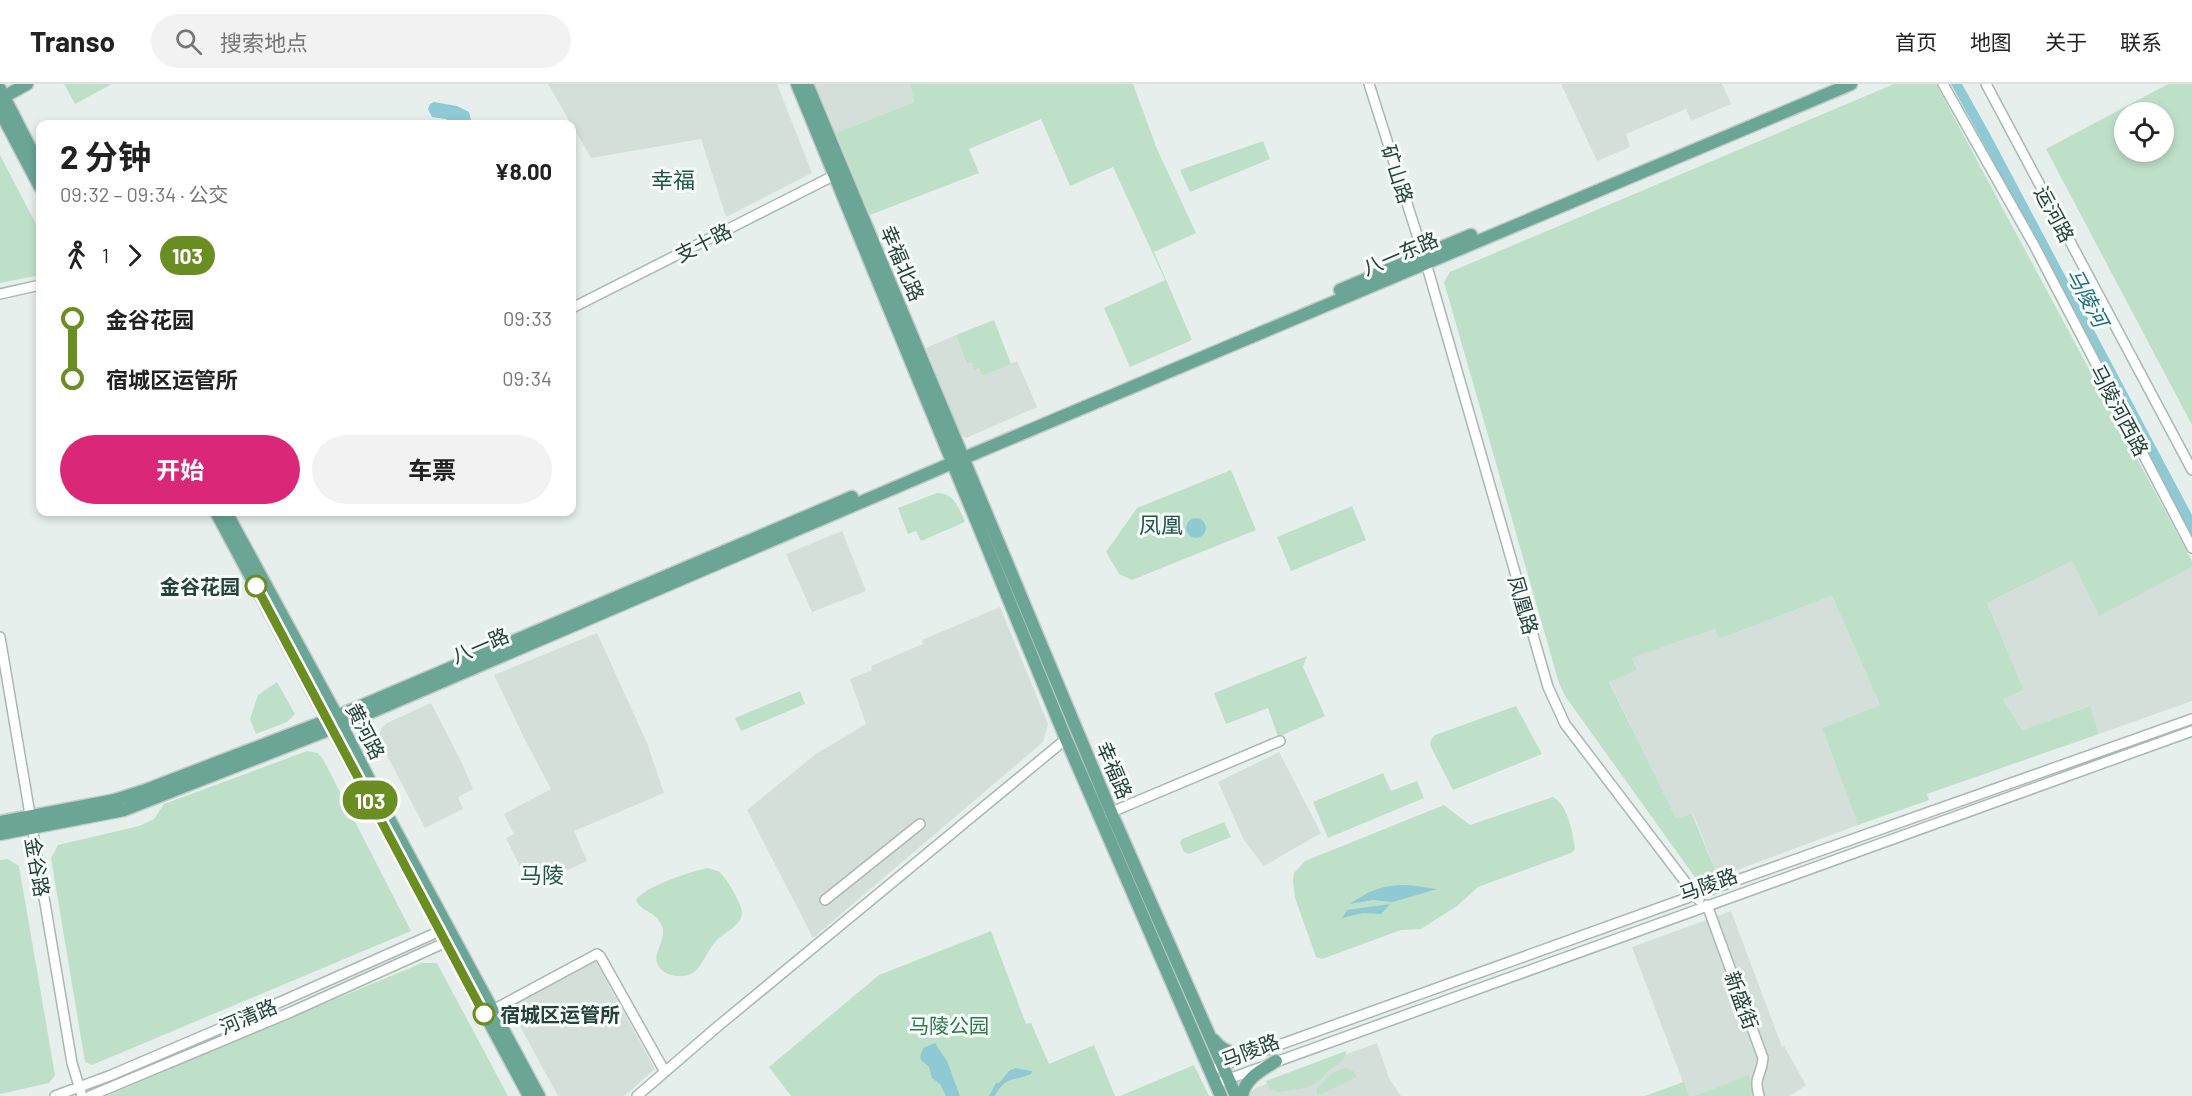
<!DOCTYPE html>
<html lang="zh">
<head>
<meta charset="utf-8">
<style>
	body { margin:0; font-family:Barlow,"Noto Sans SC",sans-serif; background:#f2f2f2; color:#222; height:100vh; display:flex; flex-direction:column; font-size:22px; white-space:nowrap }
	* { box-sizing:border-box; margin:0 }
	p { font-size:20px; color:#767676 }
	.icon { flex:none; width:33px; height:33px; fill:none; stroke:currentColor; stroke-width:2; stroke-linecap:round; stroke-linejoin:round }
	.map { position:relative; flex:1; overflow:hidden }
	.side { position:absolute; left:36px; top:36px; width:540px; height:396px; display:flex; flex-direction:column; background:#fff; border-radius:12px; box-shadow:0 3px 9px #0003 }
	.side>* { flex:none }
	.badge { padding:0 12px; border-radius:20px; font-size:21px; line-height:39px }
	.controls { position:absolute; left:2114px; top:18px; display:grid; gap:12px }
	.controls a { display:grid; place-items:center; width:60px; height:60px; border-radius:50%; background:#fff; box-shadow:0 3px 9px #0003; font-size:30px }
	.map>.badge { position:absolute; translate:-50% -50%; box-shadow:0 0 0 3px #fff }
	.legs { display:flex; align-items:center; gap:9px; height:66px; padding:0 24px; font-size:20px }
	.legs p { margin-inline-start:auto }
	.headline { display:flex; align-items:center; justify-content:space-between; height:102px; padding:0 24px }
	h1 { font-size:33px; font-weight:700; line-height:45px }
	.action { display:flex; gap:12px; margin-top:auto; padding:12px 24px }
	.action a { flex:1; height:69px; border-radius:36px; background:#db2777; color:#fff; font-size:24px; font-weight:700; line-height:69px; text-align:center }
	.action a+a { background:#f2f2f2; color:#222 }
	ul { padding:0 24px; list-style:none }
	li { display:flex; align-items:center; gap:21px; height:60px; font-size:22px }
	li i { display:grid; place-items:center; width:9px; height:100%; margin:0 8px; background:currentColor }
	li i::after { content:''; width:15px; height:15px; margin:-8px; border:4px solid; border-radius:50%; background:#fff }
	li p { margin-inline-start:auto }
	li:first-child i { background:linear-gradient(#0000 50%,currentColor 0) }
	li:last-child i { background:linear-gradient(currentColor 50%,#0000 0) }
	header { display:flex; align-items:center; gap:36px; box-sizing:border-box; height:84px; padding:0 30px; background:#fff; border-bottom:2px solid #e0e0e0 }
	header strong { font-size:28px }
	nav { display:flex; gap:33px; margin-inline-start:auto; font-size:21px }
	.search { width:420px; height:54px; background:#f2f2f2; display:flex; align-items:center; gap:15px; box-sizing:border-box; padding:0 21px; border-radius:33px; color:#767676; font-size:22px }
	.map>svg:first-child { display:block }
</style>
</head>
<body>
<header>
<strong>Transo</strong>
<div class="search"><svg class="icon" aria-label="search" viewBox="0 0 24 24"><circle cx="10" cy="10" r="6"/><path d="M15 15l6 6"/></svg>搜索地点</div>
<nav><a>首页</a><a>地图</a><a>关于</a><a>联系</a></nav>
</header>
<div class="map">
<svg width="2192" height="1012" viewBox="0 0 2192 1012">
	<rect width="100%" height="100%" fill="#e6efeb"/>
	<!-- built -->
	<path fill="#d4dfda" d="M548 0H777L812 89 726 133 701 55 591 74Z
		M815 0H910L914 18 836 49Z
		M1561 0H1722L1731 20 1691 37 1686 25 1626 50 1630 63 1597 77Z
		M956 251 967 280 972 279 979 284 982 292 1017 277 1037 323 966 354 961 351 926 264Z
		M842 447 866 507 812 528 786 470Z
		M2072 477 2099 531 2192 483V617L2099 650 2089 622 2022 646 2003 615 2024 606 1987 519Z
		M1832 512 1880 621 1822 644 1858 741 1718 793 1693 730 1676 734 1609 597 1637 586 1632 574 1715 545 1719 555Z
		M1000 523 1048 640 1043 658 813 854 747 726 816 670 866 640 850 595 872 586 871 582 923 560 922 556Z
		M597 549 647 659 664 709 574 747 587 777 530 803 506 754 514 750 504 730 551 705 525 656 494 591Z
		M431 619 462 679 473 705 458 713 463 725 425 744 380 658 379 652 381 645 387 639Z
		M1279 668 1321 749 1264 782 1244 756 1218 698Z
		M1731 827 1782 963 1784 962 1806 1001 1790 1012H1645L1683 998 1632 863Z
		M595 876 655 985 624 1012H558L509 922Z
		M1377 959 1389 994 1401 1012H1247L1254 1005 1263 1001Z"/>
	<!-- green -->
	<path fill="#bfe0c8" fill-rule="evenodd" d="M64 0H112L75 20Z
		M910 0H1133L1157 65 1196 149 1154 168 1192 256 1130 283 1104 224 1165 196 1113 83 1070 102 1041 35 969 65 979 89 870 131 836 49 914 18Z
		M1894 0H1936L2192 477V483L2099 532 2072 477 1987 519 2024 606 2003 615 2022 646 2090 622 2099 650 1927 710 1929 716 1858 741 1822 644 1880 621 1832 512 1719 555 1715 545 1632 574 1637 586 1609 598 1676 734 1692 730 1718 793 1706 798 1697 796 1565 612 1559 599 1444 198 1450 188Z
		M2168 0H2192V341L2046 65ZM2124 28H2163V68H2124Z
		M1263 57 1270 75 1190 108 1180 86Z
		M0 71 40 148V191L0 199Z
		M994 236 1011 280 982 292 979 284 974 286 972 279 967 280 956 251Z
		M1231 386 1256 446 1132 496 1119 490 1106 468 1137 424Z
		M937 409C955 409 959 425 965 438L921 457 916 447 908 450 898 424Z
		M1352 422 1366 456 1291 487 1277 453Z
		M1307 572 1303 583 1325 632 1278 653 1268 624 1226 640 1214 609Z
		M277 598 295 630 287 638 256 650 250 635 258 611Z
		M800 607 805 620 741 647 735 634Z
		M1516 622 1542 670 1453 706 1432 665C1429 659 1430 656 1435 651Z
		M307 667 318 669 324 677 411 847 92 981 85 978 51 774 58 761 139 742 154 735 164 720Z
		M1383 689 1391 707 1417 697 1424 714 1328 754 1313 718Z
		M1553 713C1568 721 1573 749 1575 765L1571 769 1478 803 1457 822 1421 845 1401 846 1322 875 1316 873 1295 814 1293 797 1294 789 1305 777 1444 721 1470 741Z
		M1224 738 1231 753 1189 770 1184 768 1180 759 1182 755Z
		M8 775 19 782 55 991 49 999 0 1010V776Z
		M709 784C710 785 717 787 718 787 725 791 744 823 742 830 741 841 724 849 717 856 707 866 703 882 693 889 685 894 669 893 662 886 646 872 670 857 661 840 656 828 641 828 636 816 643 803 694 786 709 784Z
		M991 847 1026 940 1031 939 1049 980 1094 961 1115 1012H791L769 983 879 891Z
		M422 879H437L508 1012H107L244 953Z
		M1346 967C1345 980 1336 980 1327 988 1325 990 1324 993 1321 995 1311 1006 1293 1005 1279 1008 1272 1008 1268 1003 1266 997Z
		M1194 981 1209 1012H1120Z
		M1347 984 1353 987 1357 993 1317 1012 1316 1005 1333 988Z
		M1749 991 1753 1008 1750 1012H1695Z
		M1684 998 1689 1012H1645Z"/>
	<!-- water -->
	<path fill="#8ec9d4" d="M1951 0H1962L1990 50 2192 431V452L2022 130Z
		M434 18 457 22 469 28 472 40H451L446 35 432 33 428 25 430 20Z
		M1186 444a10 10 0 1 1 20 0a10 10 0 1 1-20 0Z
		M1409 801 1437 805 1393 818 1373 816 1350 820C1369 806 1385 800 1409 801Z
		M1390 820 1381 830 1363 829 1342 834 1347 826Z
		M935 959 947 977 960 1012H946L940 1000 932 994 929 983 921 976 920 973 923 964Z
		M1015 984 1032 987 1031 990C1014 998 1006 991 995 1012H989L996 999H999L1009 987Z"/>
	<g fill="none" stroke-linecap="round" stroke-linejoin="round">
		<defs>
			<path id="minor" d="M1369 0 1426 179 1548 603 1565 640 1699 816
				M1943 0 2034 161 2192 464
				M1986 0 2192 386
				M0 210 40 201
				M572 224 835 91
				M0 553 72 979 82 1012
				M1107 730 1280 657
				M825 816 920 740
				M1707 821 1763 974C1762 992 1753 991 1759 1012
				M493 926 597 870 600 872 665 988
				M1265 966 1695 811 2192 635
				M1217 984 1252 971
				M1223 997 2192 647
				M55 1012 109 992 233 939 440 847
				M90 1012 291 928 451 856
				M637 1012 717 943 1066 655"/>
			<path id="major" d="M797 0 1066 655 1221 1012
				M807 0 1111 728 1236 1012
				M0 5 40 83
				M0 15 27 0
				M0 27 40 103
				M1340 206 1471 151
				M216 428 529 1012
				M226 428 337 632 387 731 539 1012
				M0 738 115 716 143 707 328 636 852 413
				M0 750 124 726 341 641 964 374 1851 0
				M1214 956C1229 976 1249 968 1270 964
				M1242 1012C1245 994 1262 986 1276 977"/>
		</defs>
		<!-- minor casing -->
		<use href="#minor" stroke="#a8b8b2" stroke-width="12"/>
		<!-- major casing -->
		<use href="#major" stroke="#c2cac8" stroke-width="15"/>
		<!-- minor -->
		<use href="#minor" stroke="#fff" stroke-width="9"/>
		<!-- major -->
		<use href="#major" stroke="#6aa596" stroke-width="12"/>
	</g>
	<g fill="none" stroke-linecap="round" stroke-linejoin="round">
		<defs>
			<path id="line-1" d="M256 502 484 930"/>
		</defs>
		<!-- line-1 casing -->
		<use href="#line-1" stroke="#fff" stroke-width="14"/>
		<!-- line-1 -->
		<use href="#line-1" stroke="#6b8e23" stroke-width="9"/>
	</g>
	<!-- markers -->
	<g fill="#fff" stroke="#6b8e23" stroke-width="3">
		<circle cx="256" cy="502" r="10"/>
		<circle cx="484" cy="930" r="10"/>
	</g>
	<g text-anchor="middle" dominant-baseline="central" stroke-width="6" stroke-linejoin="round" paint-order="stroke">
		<!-- street labels -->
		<g font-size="20" fill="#24423a" stroke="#f7fbf9">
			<text transform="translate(1398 90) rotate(72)">矿山路</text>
			<text transform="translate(2055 130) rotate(62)">运河路</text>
			<text transform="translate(703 158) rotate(-27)">支十路</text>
			<text transform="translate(1400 169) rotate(-23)">八一东路</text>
			<text transform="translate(903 179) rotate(67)">幸福北路</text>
			<text transform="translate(2120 326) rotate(62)">马陵河西路</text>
			<text transform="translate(1524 521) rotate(74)">凤凰路</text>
			<text transform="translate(480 561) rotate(-23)">八一路</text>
			<text transform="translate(366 647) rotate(63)">黄河路</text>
			<text transform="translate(1115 686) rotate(67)">幸福路</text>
			<text transform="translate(38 783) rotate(80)">金谷路</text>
			<text transform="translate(1708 800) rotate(-20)">马陵路</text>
			<text transform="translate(1742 916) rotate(70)">新盛街</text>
			<text transform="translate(248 932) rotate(-23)">河清路</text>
			<text transform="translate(1250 966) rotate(-21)">马陵路</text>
		</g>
		<!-- stop labels -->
		<g font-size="20" font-weight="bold" fill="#24423a" stroke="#f7fbf9" text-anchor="end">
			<text x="240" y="502">金谷花园</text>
			<text x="500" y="930" text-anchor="start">宿城区运管所</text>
		</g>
		<!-- park labels -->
		<g font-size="20" fill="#2d7a4b" stroke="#f7fbf9">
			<text x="949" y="941">马陵公园</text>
		</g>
		<!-- water labels -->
		<g font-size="21" font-style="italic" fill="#1c6f80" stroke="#f7fbf9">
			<text transform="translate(2088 213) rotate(62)">马陵河</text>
		</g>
		<!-- quarter labels -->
		<g font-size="22" fill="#1f5548" stroke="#f7fbf9">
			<text x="673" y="95">幸福</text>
			<text x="1161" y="440">凤凰</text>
			<text x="542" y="790">马陵</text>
		</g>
	</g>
</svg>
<div class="controls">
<a><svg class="icon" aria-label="locate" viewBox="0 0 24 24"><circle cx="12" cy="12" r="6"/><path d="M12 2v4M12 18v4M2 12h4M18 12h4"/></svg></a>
</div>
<b class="badge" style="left:370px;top:716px;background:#6b8e23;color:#fff">103</b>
<section class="side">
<div class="headline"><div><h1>2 分钟</h1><p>09:32 – 09:34 · 公交</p></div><b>¥8.00</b></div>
<div class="legs"><svg class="icon" aria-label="walk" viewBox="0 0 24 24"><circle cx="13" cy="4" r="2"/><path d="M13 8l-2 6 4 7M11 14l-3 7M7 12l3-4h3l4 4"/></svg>1<svg class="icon" aria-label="forward" viewBox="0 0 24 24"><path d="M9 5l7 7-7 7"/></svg><b class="badge" style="background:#6b8e23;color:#fff">103</b></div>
<ul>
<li><i style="color:#6b8e23"></i><b>金谷花园</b><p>09:33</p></li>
<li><i style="color:#6b8e23"></i><b>宿城区运管所</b><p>09:34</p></li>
</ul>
<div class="action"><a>开始</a><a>车票</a></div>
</section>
</div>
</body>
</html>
